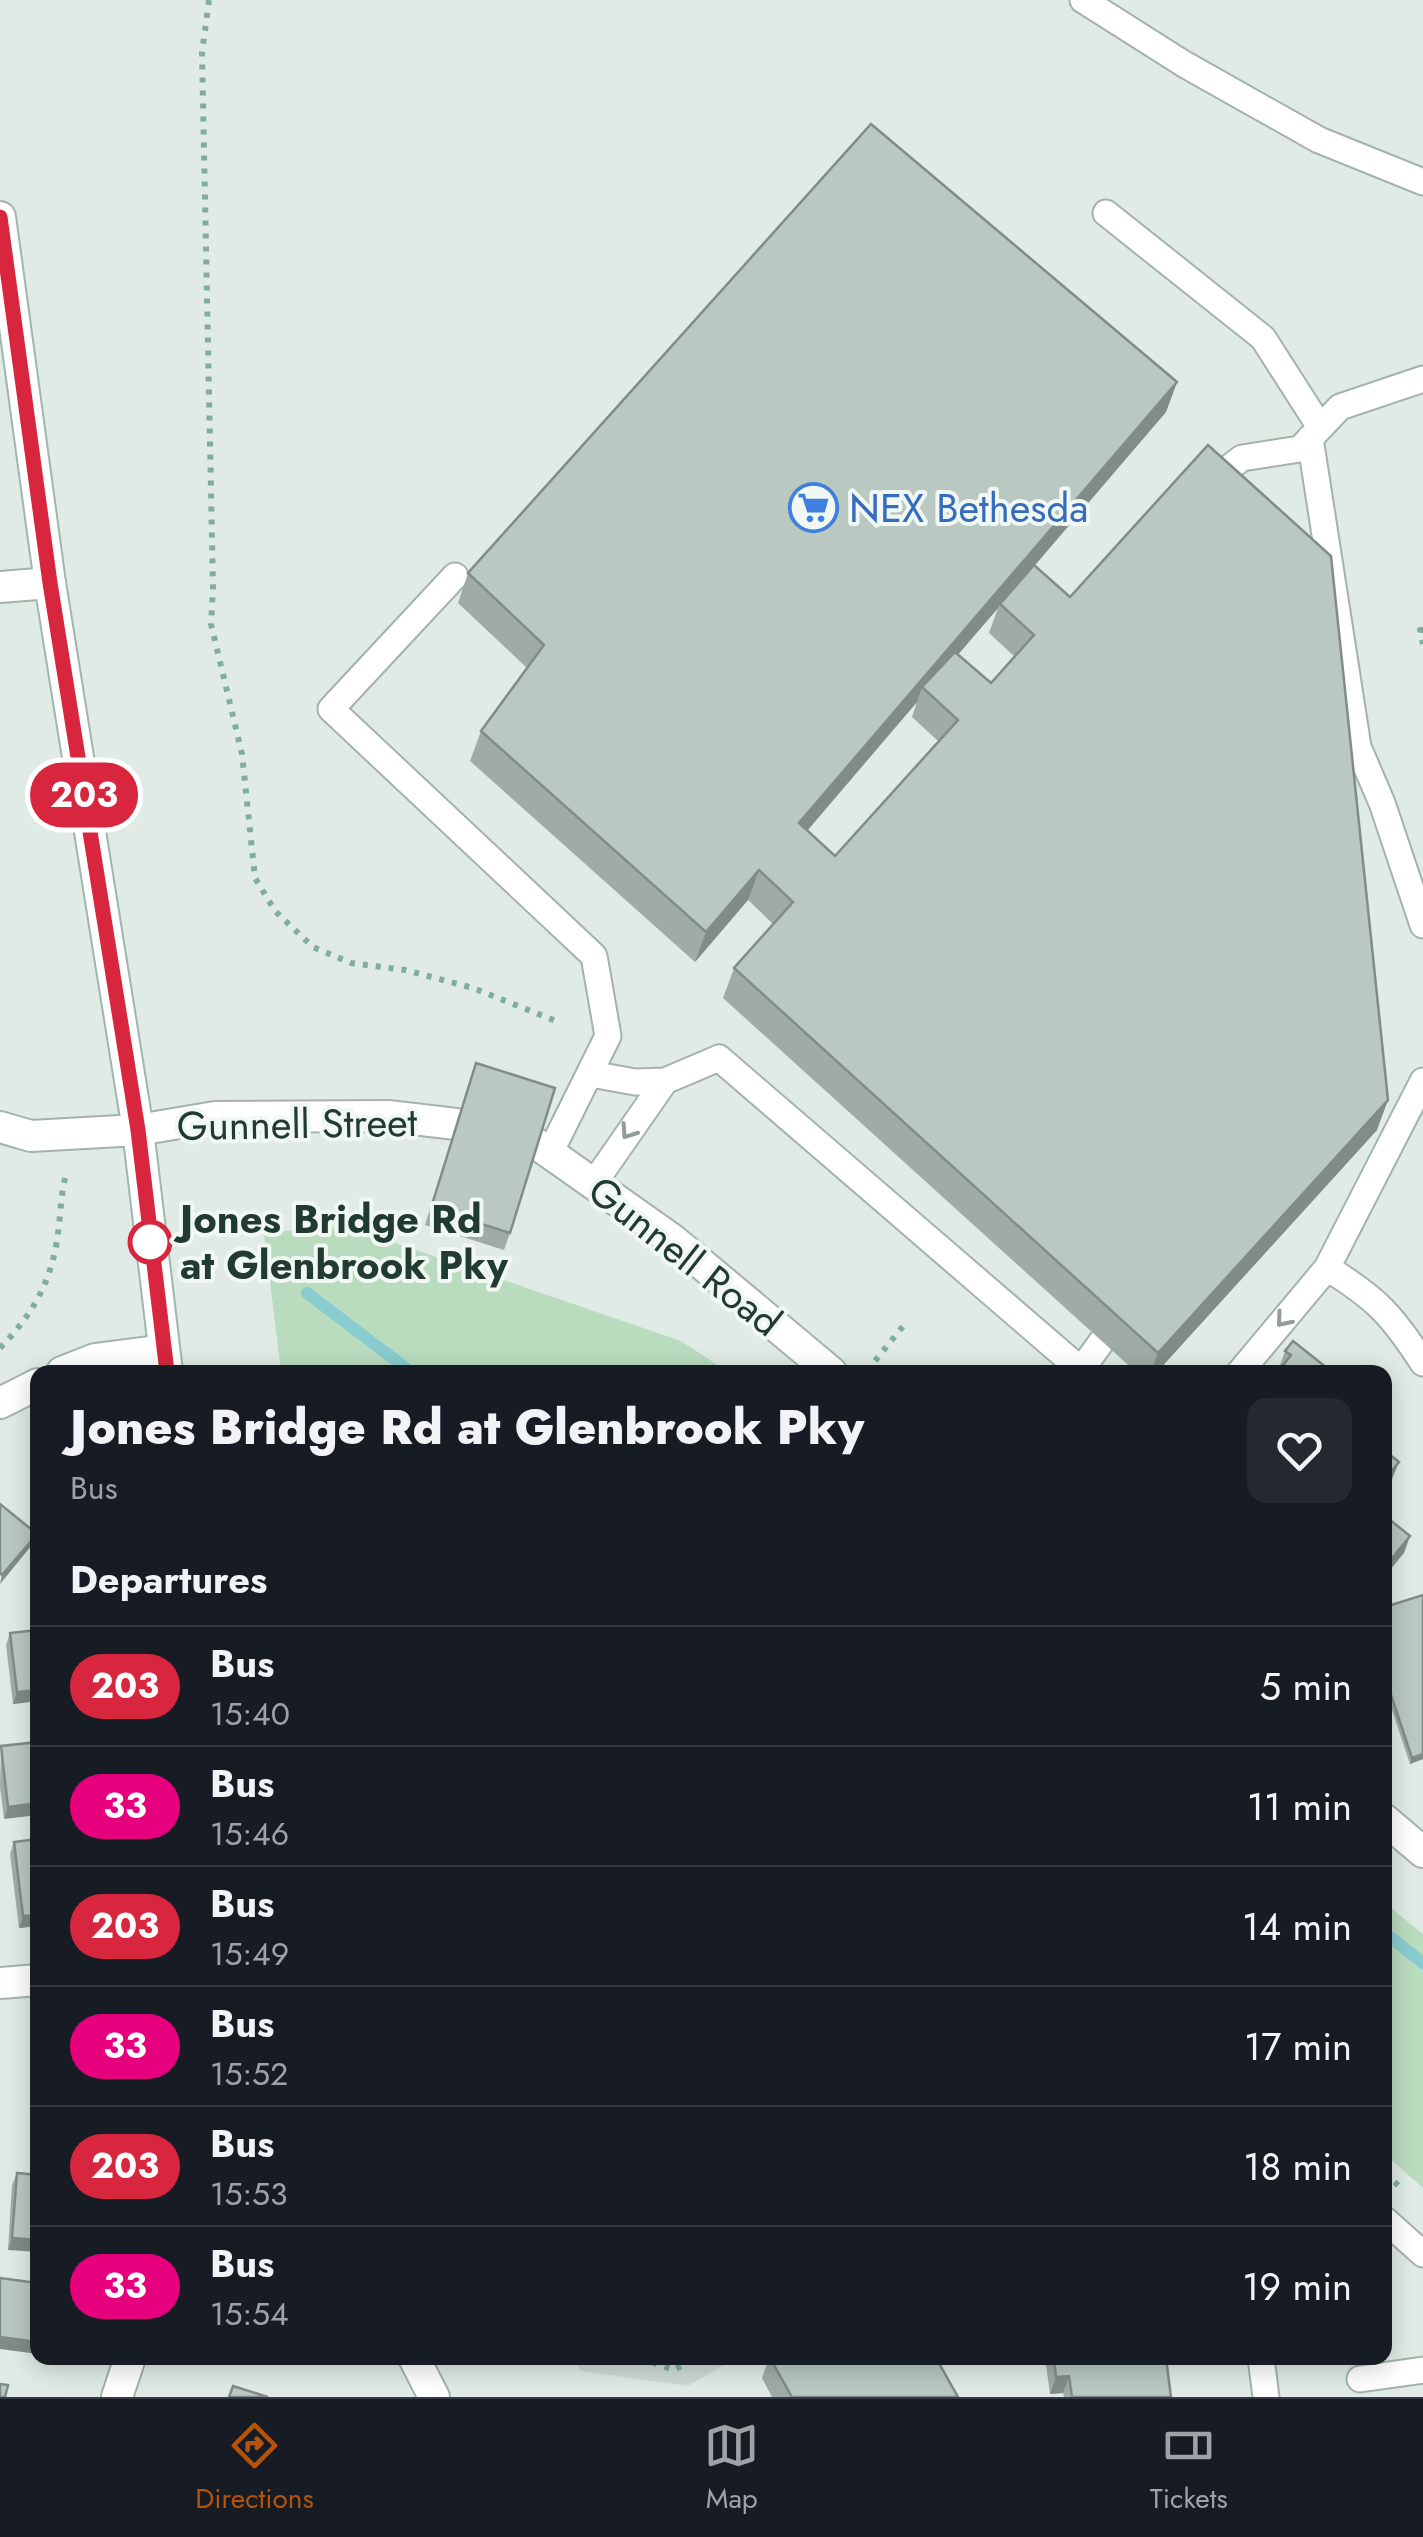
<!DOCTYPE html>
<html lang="en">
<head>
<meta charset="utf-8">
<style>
	body { margin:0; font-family:Jost,sans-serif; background:#242831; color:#f1f3f6; height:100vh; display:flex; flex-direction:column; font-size:38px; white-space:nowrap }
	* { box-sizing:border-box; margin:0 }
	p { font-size:32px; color:#9ea1a6 }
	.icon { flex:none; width:55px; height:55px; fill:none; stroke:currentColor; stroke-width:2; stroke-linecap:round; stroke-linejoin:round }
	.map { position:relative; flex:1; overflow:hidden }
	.sheet { position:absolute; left:30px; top:1365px; width:1362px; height:1000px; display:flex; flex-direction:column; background:#171b24; border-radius:20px; box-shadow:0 5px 25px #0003 }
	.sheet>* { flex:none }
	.badge { padding:0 20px; border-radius:32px; font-size:35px; line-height:65px }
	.map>.badge { position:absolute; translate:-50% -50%; box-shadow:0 0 0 5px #fff }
	h2 { padding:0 40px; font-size:38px; line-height:90px }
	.round { display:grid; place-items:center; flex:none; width:105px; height:105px; border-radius:20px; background:#242831 }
	.head { display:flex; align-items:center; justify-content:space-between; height:170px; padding:0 40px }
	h1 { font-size:48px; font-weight:800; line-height:75px }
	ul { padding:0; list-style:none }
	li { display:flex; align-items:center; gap:30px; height:120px; padding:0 40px; border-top:2px solid #363941 }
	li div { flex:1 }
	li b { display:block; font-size:38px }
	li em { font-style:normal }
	li .badge { min-width:110px; font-weight:700; text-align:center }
	.menu { display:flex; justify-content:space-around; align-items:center; height:140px; border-top:2px solid #363941; background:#171b24; font-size:28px; color:#9ea1a6 }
	.menu a { display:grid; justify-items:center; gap:5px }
	.menu .on { color:#b45309 }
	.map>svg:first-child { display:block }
</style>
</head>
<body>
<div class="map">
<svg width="1423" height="2397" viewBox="0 0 1423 2397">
	<rect width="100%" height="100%" fill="#e0ebe5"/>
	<!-- built -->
	<path fill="#cedbd4" d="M572 2358H736L688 2386 582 2371Z"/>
	<!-- green -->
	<path fill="#b9dcbf" d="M349 1227 681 1341 728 1372H281L264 1232Z
		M1385 1903 1423 1934V2188L1385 2154Z"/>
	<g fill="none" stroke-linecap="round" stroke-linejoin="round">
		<!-- stream -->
		<path stroke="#89cccf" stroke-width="12" d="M307 1293 411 1372
			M1385 1933 1423 1963"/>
		<defs>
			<path id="lane" d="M1083 0 1184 64 1319 140 1423 182
				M1106 213 1263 338 1320 427
				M1310 438 1358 747 1382 803 1423 925
				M1208 484 1242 458 1300 449 1340 407 1423 379
				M455 576 331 709 594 956 608 1036 549 1155
				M591 1074 635 1082 665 1081 719 1058 1081 1370 1080 1372
				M594 1183 665 1081
				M1327 1268C1376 1298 1392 1315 1423 1363
				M1081 1370 1102 1341
				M1240 1372 1327 1268 1423 1081
				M1385 2220 1423 2254
				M1261 2358 1266 2397
				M1360 2379 1423 2370"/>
			<path id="street" d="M0 587 50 583
				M0 1127 31 1136 138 1130 215 1117 388 1116 456 1124
				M537 1144 673 1240 831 1372
				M62 1372 95 1359 164 1350
				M0 1403 38 1384
				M1385 1820 1423 1852
				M0 1983 38 1980
				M117 2397 130 2358"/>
			<path id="secondary" d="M0 217 50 583 138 1130 167 1372
				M414 2358 434 2397"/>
		</defs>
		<!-- lane casing -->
		<use href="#lane" stroke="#a3b3ab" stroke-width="29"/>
		<!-- street casing -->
		<use href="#street" stroke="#a3b3ab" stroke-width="34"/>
		<!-- secondary casing -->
		<use href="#secondary" stroke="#9fb6ac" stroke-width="34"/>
		<!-- path -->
		<path stroke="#81ae9b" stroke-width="6" stroke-dasharray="5 8" stroke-linecap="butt" d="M209 0 202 53 213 588 211 624 242 754 255 878 275 911 313 947 351 963 405 970 473 988 561 1023
			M1423 630H1420L1423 644
			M0 1348C31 1316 50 1285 57 1240 61 1217 60 1194 67 1171
			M867 1371 904 1325
			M1385 2173 1402 2189
			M640 2358 674 2370 695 2358"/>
		<!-- lane -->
		<use href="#lane" stroke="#fff" stroke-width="25"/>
		<!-- street -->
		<use href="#street" stroke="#fff" stroke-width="30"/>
		<!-- secondary -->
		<use href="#secondary" stroke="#fff" stroke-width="30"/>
	</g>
	<!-- wall -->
	<path fill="#9faca6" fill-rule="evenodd" d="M1177 382 1166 412 1034 565 1377 1130 1157 1372H1136L723 998 734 968 773 924 748 900 695 962 470 761 481 731 527 668 458 603 468 573ZM998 608 989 633 1015 657 991 683 958 654ZM917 702 912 717 938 741 835 856 807 831Z
		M476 1063 510 1233 504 1250 425 1225Z
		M1285 1351 1332 1372 1280 1369 1279 1368Z
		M1385 1607 1423 1759 1410 1764 1385 1689Z
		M38 1630V1701L13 1704 6 1645 10 1633Z
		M38 1742 4 1819 0 1787 1 1746Z
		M38 1839V1926L19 1928 10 1854 14 1842Z
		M17 2173 38 2175 8 2250 12 2185Z
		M769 2358H936L958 2397H772L762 2378Z
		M1045 2358H1166L1171 2397H1064L1063 2393 1050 2394Z"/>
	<!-- shaded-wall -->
	<path fill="#828c87" d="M1177 382 1166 412 1001 605 1000 604 998 608 927 691 922 687 917 702 788 853 799 823Z
		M759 870 748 900 695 962 706 932Z
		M1388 1100 1377 1130 1157 1372H1151L1158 1353Z
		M1399 1462 1392 1479 1385 1488V1479Z
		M37 1534 32 1545 0 1584 2 1575Z
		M1410 1536 1404 1553 1385 1576V1567Z
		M38 1690V1701L13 1704 17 1692Z
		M1423 1754V1759L1410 1764 1412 1758Z
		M38 1803V1815L4 1819 8 1807Z
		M38 1915V1926L19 1928 23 1916Z
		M12 2238 38 2240V2252L8 2250Z
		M0 2337 38 2342V2354L0 2349Z
		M1069 2376 1063 2393 1050 2394 1056 2377Z"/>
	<!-- building -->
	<path fill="#b9c8c1" stroke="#828c87" stroke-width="2.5" d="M871 124 1177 382 799 823 835 856 958 720 922 687 955 652 991 683 1034 635 1000 604 1034 565 1070 597 1208 445 1331 556 1388 1100 1158 1353 734 968 793 902 759 870 706 932 481 731 544 645 468 573Z
		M476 1063 555 1088 510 1233 431 1208Z
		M1293 1341 1332 1372H1278L1291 1355 1285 1351Z
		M1385 1451 1399 1462 1385 1479Z
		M0 1504 37 1534 2 1575 0 1573Z
		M1385 1516 1410 1536 1385 1567Z
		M1423 1595V1754L1412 1758 1385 1677V1607Z
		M38 1630V1690L17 1692 10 1633Z
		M38 1742V1803L8 1807 1 1746Z
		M38 1839V1915L23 1916 14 1842Z
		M17 2173 38 2175V2240L12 2238Z
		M0 2278 38 2283V2342L0 2337Z
		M770 2358H936L958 2397H792Z
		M1054 2358H1166L1171 2397H1072L1069 2376 1056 2377Z
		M0 2384 8 2385 5 2397H0Z
		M233 2386 268 2397H229Z"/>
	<!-- one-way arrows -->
	<defs><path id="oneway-chevron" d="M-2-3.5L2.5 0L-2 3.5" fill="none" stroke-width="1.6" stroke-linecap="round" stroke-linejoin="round" transform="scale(2.5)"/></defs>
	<g stroke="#909d98">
		<use href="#oneway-chevron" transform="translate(628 1132) rotate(124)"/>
		<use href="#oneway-chevron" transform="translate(1283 1320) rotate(130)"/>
	</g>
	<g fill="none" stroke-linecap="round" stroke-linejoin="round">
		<defs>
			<path id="line" d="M0 217 50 583 138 1130 167 1372"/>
		</defs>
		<!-- line casing -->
		<use href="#line" stroke="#fff" stroke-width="22"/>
		<!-- line -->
		<use href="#line" stroke="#d7263d" stroke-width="15"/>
	</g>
	<!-- icons -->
	<defs>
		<symbol id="supermarket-ring" viewBox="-11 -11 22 22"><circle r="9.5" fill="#f1f7f3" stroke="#3f7fe0" stroke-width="1.5"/><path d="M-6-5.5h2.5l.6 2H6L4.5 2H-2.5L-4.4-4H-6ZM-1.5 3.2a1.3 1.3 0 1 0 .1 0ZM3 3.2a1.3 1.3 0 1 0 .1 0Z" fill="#3f7fe0"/></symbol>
	</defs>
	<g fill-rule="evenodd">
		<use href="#supermarket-ring" x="786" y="480" width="55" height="55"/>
	</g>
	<!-- markers -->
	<circle fill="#fff" stroke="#d7263d" stroke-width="5" cx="150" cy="1242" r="20"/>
	<g text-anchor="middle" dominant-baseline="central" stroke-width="8" stroke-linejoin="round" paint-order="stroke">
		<!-- shop labels -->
		<g font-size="40" fill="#366cbe" stroke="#f1f7f3" text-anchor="start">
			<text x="849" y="508">NEX Bethesda</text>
		</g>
		<!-- street labels -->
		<g font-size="40" fill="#213b31" stroke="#f1f7f3">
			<text transform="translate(297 1124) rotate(-1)">Gunnell Street</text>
			<text transform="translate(685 1256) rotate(38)">Gunnell Road</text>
		</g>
		<!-- stop labels -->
		<g font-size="40" font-weight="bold" fill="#213b31" stroke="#f1f7f3" text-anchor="start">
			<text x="180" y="1219">Jones Bridge Rd<tspan x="180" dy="46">at Glenbrook Pky</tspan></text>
		</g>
	</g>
</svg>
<b class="badge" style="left:84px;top:795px;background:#d7263d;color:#fff">203</b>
<section class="sheet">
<div class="head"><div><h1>Jones Bridge Rd at Glenbrook Pky</h1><p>Bus</p></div><a class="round"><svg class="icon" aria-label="heart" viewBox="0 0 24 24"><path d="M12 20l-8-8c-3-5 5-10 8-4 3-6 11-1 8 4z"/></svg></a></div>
<h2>Departures</h2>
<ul>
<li><span class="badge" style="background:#d7263d;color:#fff">203</span><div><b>Bus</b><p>15:40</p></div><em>5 min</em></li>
<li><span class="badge" style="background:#e6007e;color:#fff">33</span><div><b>Bus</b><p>15:46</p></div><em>11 min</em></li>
<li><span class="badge" style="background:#d7263d;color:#fff">203</span><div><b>Bus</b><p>15:49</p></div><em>14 min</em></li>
<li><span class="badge" style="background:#e6007e;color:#fff">33</span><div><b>Bus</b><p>15:52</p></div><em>17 min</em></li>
<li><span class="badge" style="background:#d7263d;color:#fff">203</span><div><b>Bus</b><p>15:53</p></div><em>18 min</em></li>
<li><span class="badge" style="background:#e6007e;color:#fff">33</span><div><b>Bus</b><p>15:54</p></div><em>19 min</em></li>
</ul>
</section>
</div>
<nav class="menu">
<a class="on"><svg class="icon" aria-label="directions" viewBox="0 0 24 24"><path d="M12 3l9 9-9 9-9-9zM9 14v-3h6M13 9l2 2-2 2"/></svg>Directions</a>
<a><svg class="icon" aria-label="map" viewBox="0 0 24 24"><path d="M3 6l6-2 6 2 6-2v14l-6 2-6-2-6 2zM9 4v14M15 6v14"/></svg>Map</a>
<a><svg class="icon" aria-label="tickets" viewBox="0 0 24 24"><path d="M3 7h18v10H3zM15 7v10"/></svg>Tickets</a>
</nav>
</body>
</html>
